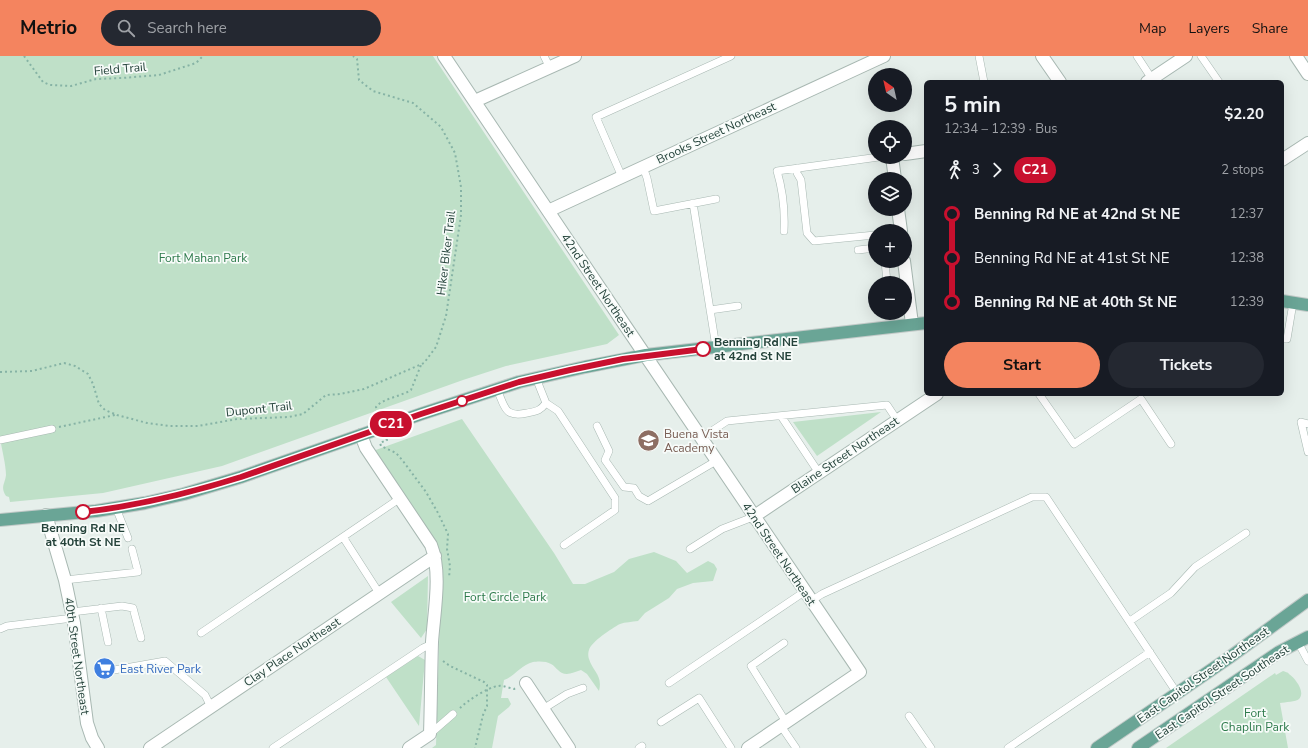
<!DOCTYPE html>
<html lang="en">
<head>
<meta charset="utf-8">
<style>
	body { margin:0; font-family:"Nunito Sans",sans-serif; background:#242831; color:#f1f3f6; height:100vh; display:flex; flex-direction:column; font-size:15px; white-space:nowrap }
	* { box-sizing:border-box; margin:0 }
	p { font-size:13px; color:#9ea1a6 }
	.icon { flex:none; width:22px; height:22px; fill:none; stroke:currentColor; stroke-width:2; stroke-linecap:round; stroke-linejoin:round }
	.map { position:relative; flex:1; overflow:hidden }
	.sheet { position:absolute; left:924px; top:24px; width:360px; height:316px; display:flex; flex-direction:column; background:#171b24; border-radius:6px; box-shadow:0 4px 16px #0002 }
	.sheet>* { flex:none }
	.badge { padding:0 8px; border-radius:13px; font-size:14px; line-height:26px }
	.needle { width:26px; rotate:326deg }
	.tools { position:absolute; left:868px; top:12px; display:grid; gap:8px }
	.tools a { display:grid; place-items:center; width:44px; height:44px; border-radius:50%; background:#171b24; box-shadow:0 4px 16px #0002; font-size:20px }
	.map>.badge { position:absolute; translate:-50% -50%; box-shadow:0 0 0 2px #fff }
	.legs { display:flex; align-items:center; gap:6px; height:44px; padding:0 20px; font-size:13px }
	.legs p { margin-inline-start:auto }
	.overview { display:flex; align-items:center; justify-content:space-between; height:68px; padding:0 20px }
	h1 { font-size:22px; font-weight:700; line-height:30px }
	.action { display:flex; gap:8px; margin-top:auto; padding:8px 20px }
	.action a { flex:1; height:46px; border-radius:24px; background:#f4845f; color:#111; font-size:16px; font-weight:700; line-height:46px; text-align:center }
	.action a+a { background:#242831; color:#f1f3f6 }
	ul { padding:0 20px; list-style:none }
	li { display:flex; align-items:center; gap:14px; height:44px; font-size:15px }
	li i { display:grid; place-items:center; width:6px; height:100%; margin:0 5px; background:currentColor }
	li i::after { content:''; width:10px; height:10px; margin:-5px; border:3px solid; border-radius:50%; background:#171b24 }
	li p { margin-inline-start:auto }
	li:first-child i { background:linear-gradient(#0000 50%,currentColor 0) }
	li:last-child i { background:linear-gradient(currentColor 50%,#0000 0) }
	header { display:flex; align-items:center; gap:24px; box-sizing:border-box; height:56px; padding:0 20px; background:#f4845f; color:#111 }
	header strong { font-size:19px }
	nav { display:flex; gap:22px; margin-inline-start:auto; font-size:14px }
	.search { width:280px; height:36px; background:#242831; display:flex; align-items:center; gap:10px; box-sizing:border-box; padding:0 14px; border-radius:22px; color:#9ea1a6; font-size:15px }
	.map>svg:first-child { display:block }
</style>
</head>
<body>
<header>
<strong>Metrio</strong>
<div class="search"><svg class="icon" aria-label="search" viewBox="0 0 24 24"><circle cx="10" cy="10" r="6"/><path d="M15 15l6 6"/></svg>Search here</div>
<nav><a>Map</a><a>Layers</a><a>Share</a></nav>
</header>
<div class="map">
<svg width="1308" height="692" viewBox="0 0 1308 692">
	<rect width="100%" height="100%" fill="#e6efeb"/>
	<!-- green -->
	<path fill="#bfe0c8" d="M0 0H433L619 279 607 288 506 310 463 324 222 410 103 437 10 446 9 441 6 440C0 431 5 428 6 419 6 410 2 393 0 383Z
		M881 356 817 400 793 366Z
		M462 363 554 497 573 528H585L614 516 629 503 654 496 676 505 687 517 708 505 714 508 717 513 713 525 693 527 677 533 669 542 645 557 638 565C632 566 625 566 620 568 612 572 591 586 589 594 588 596 588 601 589 603 593 616 603 619 599 635L587 618 581 614C573 617 564 621 558 614 556 613 554 609 551 608 547 605 538 605 533 606 521 609 515 620 504 624L501 642H508L511 648 509 651 498 660 492 692H432L436 689 441 522 438 492 373 395Z
		M428 520 427 573 421 582 391 546Z
		M418 600 425 604 419 670 386 621Z
		M1283 615C1285 616 1288 616 1289 618 1295 622 1306 636 1299 643 1296 646 1285 646 1280 647L1288 692H1166L1275 617 1276 619Z"/>
	<g fill="none" stroke-linecap="round" stroke-linejoin="round">
		<defs>
			<path id="service" d="M544 0 550 12
				M979 0 984 26
				M1137 0 1152 23
				M1201 0 1219 26
				M643 111 647 122 654 155 716 143
				M797 112V117L801 124 807 177 814 185 875 179
				M622 121 596 61 731 0
				M693 147 716 291
				M784 175C785 154 783 135 777 115L879 101
				M858 194 875 192
				M885 205 887 227
				M710 254 738 250
				M1282 283H1287L1293 247
				M536 322 546 347 558 355 615 442V454L564 489
				M497 333C505 351 504 362 527 357 537 355 540 355 546 347
				M1039 338 1074 388 1141 343 1171 388
				M781 360 819 417
				M1308 368 1301 366 1308 396
				M597 370 609 395 605 404 624 431 634 432 639 440 648 445 716 405
				M701 382 727 365 887 349 897 364
				M0 384 52 373
				M116 452 128 482
				M343 481 379 537
				M690 493 722 473 753 461
				M65 524 138 516 132 493
				M811 545 822 538 1032 441H1046L1177 637
				M101 552 108 586
				M72 556 122 550 133 552 141 582
				M1130 565 1171 537 1195 511 1246 477
				M0 573 7 570 73 562
				M201 577 399 443
				M1298 586 1308 605
				M784 587 751 610 786 666
				M114 614 165 605 205 639 211 651
				M669 627 804 536
				M543 653 567 638 583 632
				M909 660 931 692
				M661 666 699 642 731 692
				M781 670 796 692
				M430 678 453 658
				M273 692 423 592 432 588
				M639 692 642 690
				M1008 692 1150 596"/>
			<path id="minor" d="M444 0C582 206 720 411 860 616L748 692
				M1042 0 1060 26
				M1296 0 1308 18
				M1147 26 1186 0
				M475 45 575 0
				M905 98 926 95
				M892 101 895 123
				M1282 104 1308 87
				M898 153 901 175
				M548 155 884 0
				M904 205 912 268
				M361 379 366 392 431 489C442 517 434 556 432 586 431 617 431 647 430 678L409 692
				M46 459 65 524 74 567 87 667 92 682 98 692
				M753 461 937 338
				M526 627 569 692
				M150 692 435 500"/>
			<path id="primary" d="M1282 245 1308 249
				M0 464 96 455 145 447 184 438 241 421 421 358 519 326 585 311 646 299 926 267
				M1097 692 1230 601 1308 544
				M1138 692 1279 596 1308 581"/>
		</defs>
		<!-- service casing -->
		<use href="#service" stroke="#a8b8b2" stroke-width="8"/>
		<!-- minor casing -->
		<use href="#minor" stroke="#a8b8b2" stroke-width="14"/>
		<!-- primary casing -->
		<use href="#primary" stroke="#c2cac8" stroke-width="14"/>
		<!-- path -->
		<path stroke="#86b3a5" stroke-width="2" stroke-dasharray="2 3" stroke-linecap="butt" d="M24 0 43 26 50 29 71 30 96 23 122 22 159 19 196 7 203 0
			M0 316 32 315 64 307 75 310 88 318 93 328 99 348 105 354 117 359 147 367 170 370H198L237 363 289 361 303 358 326 339 340 338 364 333 424 307 436 291 446 260 461 159V131L455 97 441 71 413 47 373 35 359 24 357 3 353 0
			M377 357 376 351C383 342 400 341 411 334L421 309
			M59 371 115 359
			M386 383 387 384 380 387 381 390 396 397 403 405 426 436 438 457 448 478 447 493 450 510 449 522
			M443 605 450 610 484 626 487 629V650L483 659 475 692
			M460 652C467 645 488 631 498 630 503 629 509 632 514 633L516 632"/>
		<!-- service -->
		<use href="#service" stroke="#fff" stroke-width="7"/>
		<!-- minor -->
		<use href="#minor" stroke="#fff" stroke-width="12"/>
		<!-- primary -->
		<use href="#primary" stroke="#6aa596" stroke-width="12"/>
	</g>
	<g fill="none" stroke-linecap="round" stroke-linejoin="round">
		<defs>
			<path id="line-1" d="M83 456C137 450 190 437 241 421L421 358 519 326 570 314 623 303 703 293"/>
		</defs>
		<!-- line-1 casing -->
		<use href="#line-1" stroke="#fff" stroke-width="9"/>
		<!-- line-1 -->
		<use href="#line-1" stroke="#c8102e" stroke-width="6"/>
	</g>
	<!-- icons -->
	<defs>
		<symbol id="school-disc" viewBox="-11 -11 22 22"><circle r="9.5" fill="#8d6e63" stroke="#f7fbf9"/><path d="M0-5L7-2L0 1L-7-2ZM-4 1L0 2.5L4 1V4Q0 6-4 4Z" fill="#fff"/></symbol>
		<symbol id="supermarket-disc" viewBox="-11 -11 22 22"><circle r="9.5" fill="#3f7fe0" stroke="#f7fbf9"/><path d="M-6-5.5h2.5l.6 2H6L4.5 2H-2.5L-4.4-4H-6ZM-1.5 3.2a1.3 1.3 0 1 0 .1 0ZM3 3.2a1.3 1.3 0 1 0 .1 0Z" fill="#fff"/></symbol>
	</defs>
	<g fill-rule="evenodd">
		<use href="#school-disc" x="636" y="372" width="25" height="25"/>
		<use href="#supermarket-disc" x="92" y="600" width="25" height="25"/>
	</g>
	<!-- markers -->
	<g fill="#fff" stroke="#c8102e" stroke-width="2">
		<circle cx="703" cy="293" r="7"/>
		<circle cx="462" cy="345" r="5"/>
		<circle cx="83" cy="456" r="7"/>
	</g>
	<g text-anchor="middle" dominant-baseline="central" stroke-width="3.5" stroke-linejoin="round" paint-order="stroke">
		<!-- street labels -->
		<g font-size="12" fill="#24423a" stroke="#f7fbf9">
			<text transform="translate(120 13) rotate(-5)">Field Trail</text>
			<text transform="translate(716 77) rotate(-25)">Brooks Street Northeast</text>
			<text transform="translate(446 197) rotate(-83)">Hiker Biker Trail</text>
			<text transform="translate(598 229) rotate(56)">42nd Street Northeast</text>
			<text transform="translate(259 353) rotate(-6)">Dupont Trail</text>
			<text transform="translate(845 399) rotate(-34)">Blaine Street Northeast</text>
			<text transform="translate(779 498) rotate(56)">42nd Street Northeast</text>
			<text transform="translate(292 596) rotate(-34)">Clay Place Northeast</text>
			<text transform="translate(77 600) rotate(82)">40th Street Northeast</text>
			<text transform="translate(1203 619) rotate(-35)">East Capitol Street Northeast</text>
			<text transform="translate(1222 636) rotate(-34)">East Capitol Street Southeast</text>
		</g>
		<!-- park labels -->
		<g font-size="12" fill="#2d7a4b" stroke="#f7fbf9">
			<text x="203" y="202">Fort Mahan Park</text>
			<text x="505" y="541">Fort Circle Park</text>
			<text x="1255" y="657">Fort<tspan x="1255" dy="14">Chaplin Park</tspan></text>
		</g>
		<!-- stop labels -->
		<g font-size="12" font-weight="bold" fill="#24423a" stroke="#f7fbf9" text-anchor="start">
			<text x="714" y="286">Benning Rd NE<tspan x="714" dy="14">at 42nd St NE</tspan></text>
			<text x="83" y="472" text-anchor="middle">Benning Rd NE<tspan x="83" dy="14">at 40th St NE</tspan></text>
		</g>
		<!-- education labels -->
		<g font-size="12" fill="#785e54" stroke="#f7fbf9" text-anchor="start">
			<text x="664" y="378">Buena Vista<tspan x="664" dy="14">Academy</tspan></text>
		</g>
		<!-- shop labels -->
		<g font-size="12" fill="#366cbe" stroke="#f7fbf9" text-anchor="start">
			<text x="120" y="613">East River Park</text>
		</g>
	</g>
</svg>
<div class="tools">
<a><svg class="needle" viewBox="-14 -14 28 28"><path d="M0-13l5 13h-10z" fill="#e53935"/><path d="M0 13l5-13h-10z" fill="#9ea1a6"/></svg></a>
<a><svg class="icon" aria-label="locate" viewBox="0 0 24 24"><circle cx="12" cy="12" r="6"/><path d="M12 2v4M12 18v4M2 12h4M18 12h4"/></svg></a>
<a><svg class="icon" aria-label="layers" viewBox="0 0 24 24"><path d="M12 4l9 5-9 5-9-5zM3 14l9 5 9-5"/></svg></a>
<a>+</a>
<a>−</a>
</div>
<b class="badge" style="left:391px;top:368px;background:#c8102e;color:#fff">C21</b>
<section class="sheet">
<div class="overview"><div><h1>5 min</h1><p>12:34 – 12:39 · Bus</p></div><b>$2.20</b></div>
<div class="legs"><svg class="icon" aria-label="walk" viewBox="0 0 24 24"><circle cx="13" cy="4" r="2"/><path d="M13 8l-2 6 4 7M11 14l-3 7M7 12l3-4h3l4 4"/></svg>3<svg class="icon" aria-label="forward" viewBox="0 0 24 24"><path d="M9 5l7 7-7 7"/></svg><b class="badge" style="background:#c8102e;color:#fff">C21</b><p>2 stops</p></div>
<ul>
<li><i style="color:#c8102e"></i><b>Benning Rd NE at 42nd St NE</b><p>12:37</p></li>
<li><i style="color:#c8102e"></i><span>Benning Rd NE at 41st St NE</span><p>12:38</p></li>
<li><i style="color:#c8102e"></i><b>Benning Rd NE at 40th St NE</b><p>12:39</p></li>
</ul>
<div class="action"><a>Start</a><a>Tickets</a></div>
</section>
</div>
</body>
</html>
